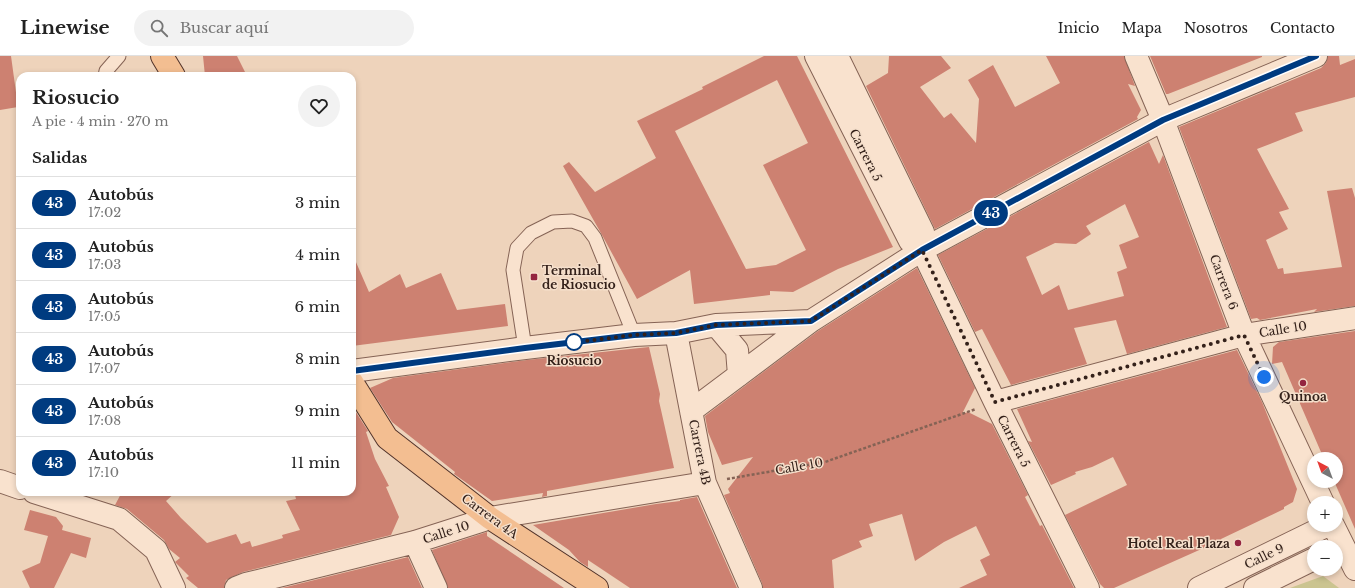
<!DOCTYPE html>
<html lang="es">
<head>
<meta charset="utf-8">
<style>
	body { margin:0; font-family:"Libre Baskerville",serif; background:#f2f2f2; color:#222; height:100vh; display:flex; flex-direction:column; font-size:15px; white-space:nowrap }
	* { box-sizing:border-box; margin:0 }
	p { font-size:13px; color:#767676 }
	.icon { flex:none; width:22px; height:22px; fill:none; stroke:currentColor; stroke-width:2; stroke-linecap:round; stroke-linejoin:round }
	.map { position:relative; flex:1; overflow:hidden }
	.drawer { position:absolute; left:16px; top:16px; width:340px; height:424px; display:flex; flex-direction:column; background:#fff; border-radius:12px; box-shadow:0 2px 6px #0003 }
	.drawer>* { flex:none }
	.badge { padding:0 8px; border-radius:13px; font-size:14px; line-height:26px }
	.needle { width:26px; rotate:319deg }
	.fabs { position:absolute; left:1307px; top:396px; display:grid; gap:8px }
	.fabs a { display:grid; place-items:center; width:36px; height:36px; border-radius:50%; background:#fff; box-shadow:0 2px 6px #0003; font-size:20px }
	.you { position:absolute; width:20px; height:20px; margin:-10px; border:3px solid #fff; border-radius:50%; background:#1a73e8; box-shadow:0 0 0 6px #1a73e833 }
	.map>.badge { position:absolute; translate:-50% -50%; box-shadow:0 0 0 2px #fff }
	h2 { padding:0 16px; font-size:15px; line-height:36px }
	.round { display:grid; place-items:center; flex:none; width:42px; height:42px; border-radius:21px; background:#f2f2f2 }
	.head { display:flex; align-items:center; justify-content:space-between; height:68px; padding:0 16px }
	h1 { font-size:19px; font-weight:700; line-height:30px }
	ul { padding:0; list-style:none }
	li { display:flex; align-items:center; gap:12px; height:52px; padding:0 16px; border-top:1px solid #e0e0e0 }
	li div { flex:1 }
	li b { display:block; font-size:15px }
	li em { font-style:normal }
	li .badge { min-width:44px; font-weight:700; text-align:center }
	header { display:flex; align-items:center; gap:24px; box-sizing:border-box; height:56px; padding:0 20px; background:#fff; border-bottom:1px solid #e0e0e0 }
	header strong { font-size:19px }
	nav { display:flex; gap:22px; margin-inline-start:auto; font-size:14px }
	.search { width:280px; height:36px; background:#f2f2f2; display:flex; align-items:center; gap:10px; box-sizing:border-box; padding:0 14px; border-radius:22px; color:#767676; font-size:15px }
	.map>svg:first-child { display:block }
</style>
</head>
<body>
<header>
<strong>Linewise</strong>
<div class="search"><svg class="icon" aria-label="search" viewBox="0 0 24 24"><circle cx="10" cy="10" r="6"/><path d="M15 15l6 6"/></svg>Buscar aquí</div>
<nav><a>Inicio</a><a>Mapa</a><a>Nosotros</a><a>Contacto</a></nav>
</header>
<div class="map">
<svg width="1355" height="532" viewBox="0 0 1355 532">
	<rect width="100%" height="100%" fill="#eed3bb"/>
	<!-- green -->
	<path fill="#cbc490" d="M1323 520 1339 532H1290Z"/>
	<!-- building -->
	<path fill="#cd8171" fill-rule="evenodd" d="M0 0H11L18 51 0 54Z
		M203 0H237L247 20H205Z
		M764 0H797L893 191 838 213 793 236 770 235V239L694 248 690 214 637 243 602 179 563 110 569 106 595 136 656 102 637 65 703 33 702 31ZM777 24 808 87 763 109 806 194 776 209 746 213 675 75Z
		M889 0H941L951 12 920 31 944 62 951 57 976 87 979 43 968 24 993 9 1015 51 1060 27 1046 0H1124L1135 30 1128 28 1141 54 1137 61 1138 63 935 173 866 30 888 17Z
		M1150 0H1262V1L1168 38H1166Z
		M1328 0H1339L1340 9 1355 3V41L1295 57 1303 75 1257 93 1289 153 1279 156 1288 173 1266 184 1278 213 1283 212 1284 218 1342 211 1327 135 1352 132 1355 142V250L1314 256 1317 253 1260 264 1257 262 1251 263 1179 71 1321 12 1326 7Z
		M1149 86 1159 108 1163 99 1227 271 1127 298 1116 264 1074 272 1087 308 1011 329 982 273 975 276 938 199ZM1125 148 1139 181 1119 189 1127 212 1117 216 1124 240 1068 254 1059 229 1042 239 1026 201 1055 187 1076 188 1091 178 1086 170Z
		M352 197 369 236 400 218 406 232 441 217 457 254 505 248 508 270 352 290Z
		M917 212 975 332 962 358 968 356 992 368 1028 439 1025 441 1040 470 1042 469 1074 532H959L987 519 980 504 990 499 976 470 944 486 915 505 902 458 869 468 873 480 859 485 862 491 832 504 834 532H763L762 527 724 439 730 437 728 433 753 401 722 409 708 376 705 360 818 275Z
		M1355 275V473L1334 425H1336V403H1324L1282 306 1272 308 1273 291 1279 286Z
		M649 291 660 338 659 345 674 412 547 435V440L542 441 543 437 492 445 454 418 455 416 392 366 370 332 393 322 527 304Z
		M1237 294 1262 346 1297 433 1293 446 1284 451V453L1221 483 1222 486 1206 491 1114 532H1104L1100 528 1065 459 1127 429 1113 401 1092 411 1075 416 1076 418 1051 429 1028 385 1032 386 1017 353Z
		M352 350 368 375 366 376 375 403 389 430 386 431 399 461 391 479 243 516 226 524 224 532H198L186 522 189 520 175 506 180 502 169 493 164 484 127 453 115 449 122 436H176L166 445 181 462 207 487 236 478 241 488 250 485 252 491 283 482 282 479 300 474 286 445 296 443 295 439 310 436H352Z
		M697 441 737 532H630L588 504V511L580 506 569 494 533 469 656 448 680 445V444Z
		M30 454 56 461 63 470 62 474 91 482 86 502 71 497 54 532H30L22 515 40 507 48 480 24 474Z
		M487 476V480L564 532H448L432 494Z
		M408 501 422 532H282Z"/>
	<g fill="none" stroke-linecap="round" stroke-linejoin="round">
		<defs>
			<path id="service" d="M105 20 106 15 119 0
				M525 292 513 214 517 192 531 177 553 166 572 165 586 170 595 182 634 279"/>
			<path id="minor" d="M1136 0 1163 64 1244 279 1323 447
				M922 194 995 346 1088 532
				M716 269 737 294 739 319
				M676 277 705 427 751 532
				M352 315 525 292 634 279 676 277 716 269 811 265 922 194 1163 64 1316 0
				M995 346 1244 279 1355 262
				M691 355 811 265
				M0 425 20 432
				M34 436 119 463 156 494 174 532
				M1333 469 1355 513
				M415 486 436 532
				M236 532 246 528 415 486 490 462 705 427
				M1199 532 1328 469
				M1255 532 1314 503"/>
			<path id="tertiary" d="M816 0 910 185 922 194
				M837 0 923 176 922 194"/>
			<path id="primary" d="M162 0 174 20
				M352 326 387 382 490 462 597 532"/>
		</defs>
		<!-- service casing -->
		<use href="#service" stroke="#856355" stroke-width="15"/>
		<!-- minor casing -->
		<use href="#minor" stroke="#856355" stroke-width="24"/>
		<!-- tertiary casing -->
		<use href="#tertiary" stroke="#856355" stroke-width="24"/>
		<!-- primary casing -->
		<use href="#primary" stroke="#52332a" stroke-width="24"/>
		<!-- path -->
		<path stroke="#856355" stroke-width="2.5" stroke-dasharray="3 2" stroke-linecap="butt" d="M727 423 825 406 976 353"/>
		<!-- service -->
		<use href="#service" stroke="#f9e2ce" stroke-width="13"/>
		<!-- minor -->
		<use href="#minor" stroke="#f9e2ce" stroke-width="22"/>
		<!-- tertiary -->
		<use href="#tertiary" stroke="#f9e2ce" stroke-width="22"/>
		<!-- primary -->
		<use href="#primary" stroke="#f3be91" stroke-width="22"/>
	</g>
	<g fill="none" stroke-linecap="round" stroke-linejoin="round">
		<defs>
			<path id="line" d="M352 315 525 292 634 279 676 277 716 269 811 265 922 194 1163 64 1316 0"/>
		</defs>
		<!-- line casing -->
		<use href="#line" stroke="#fff" stroke-width="9"/>
		<!-- line -->
		<use href="#line" stroke="#003b80" stroke-width="6"/>
		<!-- walk -->
		<path stroke="#34211a" stroke-width="4" stroke-dasharray="0 7.2" d="M574 286 570 287 634 279 676 277 716 269 811 265 922 194 995 346 1244 279 1264 321"/>
	</g>
	<!-- markers -->
	<g fill="#942540" stroke="#f5dfcb" stroke-width="1.5">
		<rect x="530" y="217" width="8" height="8" rx="2"/>
		<circle cx="1303" cy="327" r="4"/>
		<circle cx="1238" cy="487" r="4"/>
	</g>
	<circle fill="#fff" stroke="#003b80" stroke-width="2" cx="574" cy="286" r="8"/>
	<g text-anchor="middle" dominant-baseline="central" stroke-width="3" stroke-linejoin="round" paint-order="stroke">
		<!-- street labels -->
		<g font-size="12" fill="#34211a" stroke="#f5dfcb">
			<text transform="translate(866 99) rotate(63)">Carrera 5</text>
			<text transform="translate(1224 226) rotate(69)">Carrera 6</text>
			<text transform="translate(1283 273) rotate(-9)">Calle 10</text>
			<text transform="translate(1014 385) rotate(63)">Carrera 5</text>
			<text transform="translate(700 396) rotate(78)">Carrera 4B</text>
			<text transform="translate(799 410) rotate(-10)">Calle 10</text>
			<text transform="translate(490 460) rotate(36)">Carrera 4A</text>
			<text transform="translate(446 476) rotate(-18)">Calle 10</text>
			<text transform="translate(1264 500) rotate(-26)">Calle 9</text>
		</g>
		<!-- poi labels -->
		<g font-size="12" font-weight="bold" fill="#34211a" stroke="#f5dfcb" text-anchor="start">
			<text x="542" y="214">Terminal<tspan x="542" dy="14">de Riosucio</tspan></text>
			<text x="1303" y="340" text-anchor="middle">Quinoa</text>
			<text x="1230" y="487" text-anchor="end">Hotel Real Plaza</text>
		</g>
		<!-- stop labels -->
		<g font-size="12" font-weight="bold" fill="#34211a" stroke="#f5dfcb">
			<text x="574" y="304">Riosucio</text>
		</g>
	</g>
</svg>
<div class="fabs">
<a><svg class="needle" viewBox="-14 -14 28 28"><path d="M0-13l5 13h-10z" fill="#e53935"/><path d="M0 13l5-13h-10z" fill="#767676"/></svg></a>
<a>+</a>
<a>−</a>
</div>
<div class="you" style="left:1264px;top:321px"></div>
<b class="badge" style="left:991px;top:157px;background:#003b80;color:#fff">43</b>
<section class="drawer">
<div class="head"><div><h1>Riosucio</h1><p>A pie · 4 min · 270 m</p></div><a class="round"><svg class="icon" aria-label="heart" viewBox="0 0 24 24"><path d="M12 20l-8-8c-3-5 5-10 8-4 3-6 11-1 8 4z"/></svg></a></div>
<h2>Salidas</h2>
<ul>
<li><span class="badge" style="background:#003b80;color:#fff">43</span><div><b>Autobús</b><p>17:02</p></div><em>3 min</em></li>
<li><span class="badge" style="background:#003b80;color:#fff">43</span><div><b>Autobús</b><p>17:03</p></div><em>4 min</em></li>
<li><span class="badge" style="background:#003b80;color:#fff">43</span><div><b>Autobús</b><p>17:05</p></div><em>6 min</em></li>
<li><span class="badge" style="background:#003b80;color:#fff">43</span><div><b>Autobús</b><p>17:07</p></div><em>8 min</em></li>
<li><span class="badge" style="background:#003b80;color:#fff">43</span><div><b>Autobús</b><p>17:08</p></div><em>9 min</em></li>
<li><span class="badge" style="background:#003b80;color:#fff">43</span><div><b>Autobús</b><p>17:10</p></div><em>11 min</em></li>
</ul>
</section>
</div>
</body>
</html>
